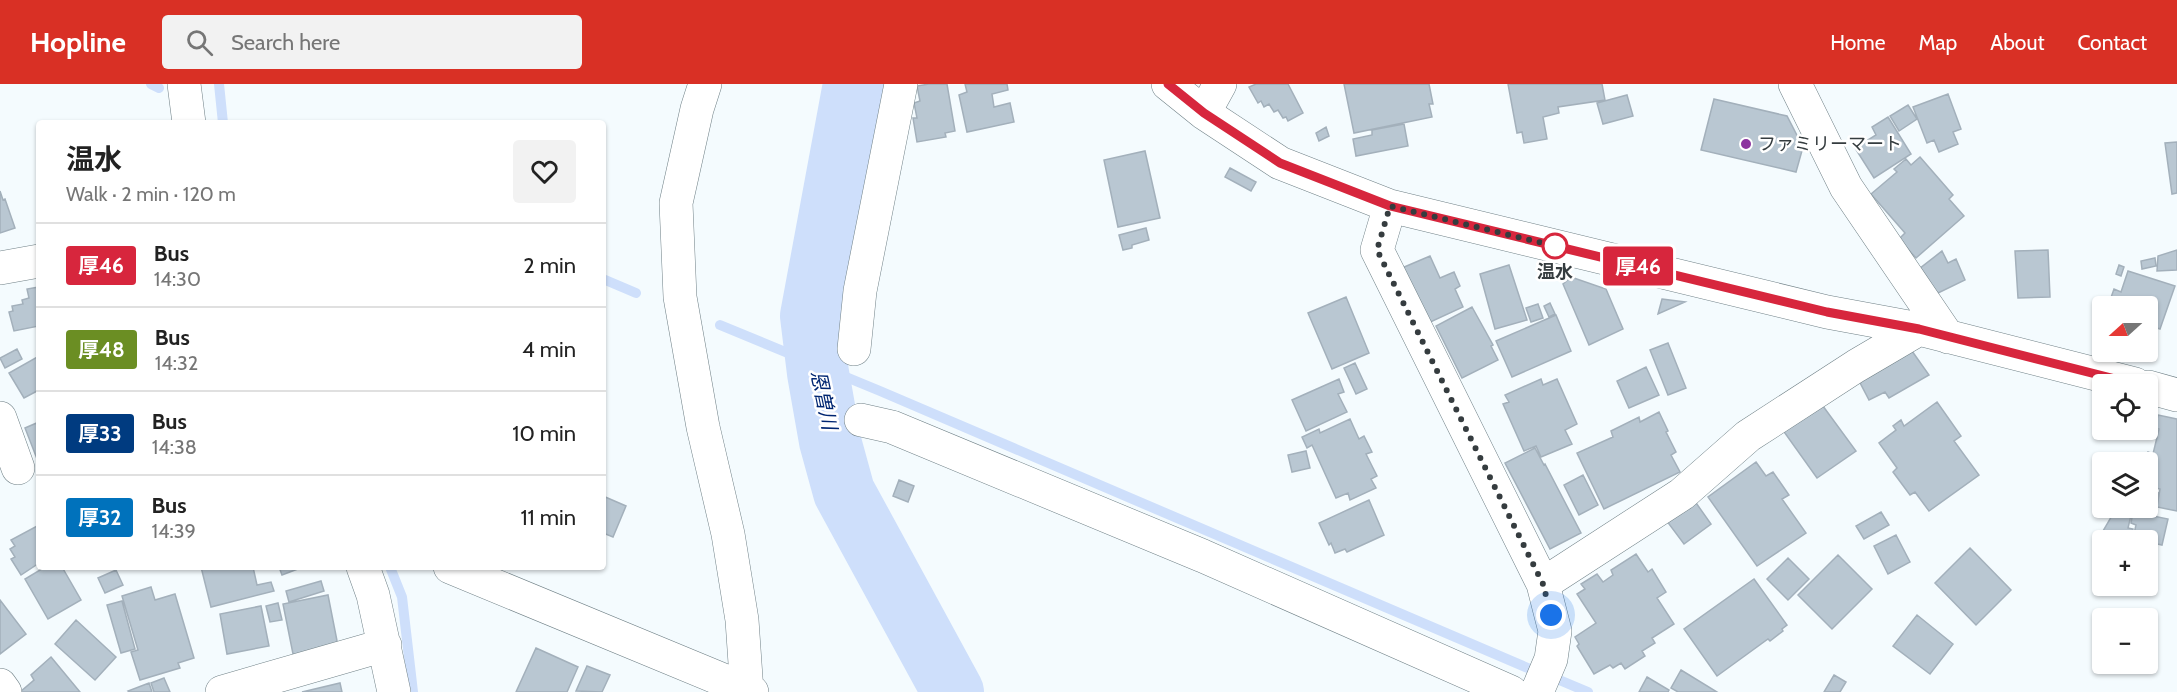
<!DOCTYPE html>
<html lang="en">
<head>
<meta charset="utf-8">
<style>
	body { margin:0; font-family:Cabin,"Noto Sans JP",sans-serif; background:#f2f2f2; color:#222; height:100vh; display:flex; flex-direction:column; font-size:22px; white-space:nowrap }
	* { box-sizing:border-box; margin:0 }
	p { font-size:20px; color:#767676 }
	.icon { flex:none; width:33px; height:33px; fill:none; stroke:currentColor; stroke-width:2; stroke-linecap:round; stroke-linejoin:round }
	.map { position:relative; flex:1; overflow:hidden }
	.drawer { position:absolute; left:36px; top:36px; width:570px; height:450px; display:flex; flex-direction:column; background:#fff; border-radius:6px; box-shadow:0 2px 4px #0004 }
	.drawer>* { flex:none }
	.badge { padding:0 12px; border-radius:4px; font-size:21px; line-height:39px }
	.needle { width:39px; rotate:249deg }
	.fabs { position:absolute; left:2092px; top:212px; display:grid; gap:12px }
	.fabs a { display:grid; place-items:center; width:66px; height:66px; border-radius:6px; background:#fff; box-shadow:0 2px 4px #0004; font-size:30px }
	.you { position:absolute; width:30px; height:30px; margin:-15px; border:4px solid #fff; border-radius:50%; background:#1a73e8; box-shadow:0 0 0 9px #1a73e833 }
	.map>.badge { position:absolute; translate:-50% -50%; box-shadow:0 0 0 3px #fff }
	.round { display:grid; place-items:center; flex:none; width:63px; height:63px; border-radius:6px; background:#f2f2f2 }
	.head { display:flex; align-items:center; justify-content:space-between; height:102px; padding:0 30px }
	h1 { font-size:28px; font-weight:700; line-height:45px }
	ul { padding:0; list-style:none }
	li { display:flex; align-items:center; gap:18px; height:84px; padding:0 30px; border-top:2px solid #e0e0e0 }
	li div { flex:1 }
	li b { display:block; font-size:22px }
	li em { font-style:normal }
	li .badge { min-width:66px; font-weight:700; text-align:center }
	header { display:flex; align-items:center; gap:36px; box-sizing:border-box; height:84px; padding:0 30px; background:#d93025; color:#fff }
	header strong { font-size:28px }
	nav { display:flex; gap:33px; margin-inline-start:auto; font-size:21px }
	.search { width:420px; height:54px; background:#f2f2f2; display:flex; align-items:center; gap:15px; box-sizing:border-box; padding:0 21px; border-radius:6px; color:#767676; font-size:22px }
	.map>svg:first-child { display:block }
</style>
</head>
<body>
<header>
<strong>Hopline</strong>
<div class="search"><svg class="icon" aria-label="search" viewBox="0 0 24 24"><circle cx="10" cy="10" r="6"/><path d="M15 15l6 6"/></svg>Search here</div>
<nav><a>Home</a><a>Map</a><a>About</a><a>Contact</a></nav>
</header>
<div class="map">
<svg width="2177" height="608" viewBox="0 0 2177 608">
	<rect width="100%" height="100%" fill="#f4fbfe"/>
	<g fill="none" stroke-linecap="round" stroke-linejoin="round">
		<!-- stream -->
		<path stroke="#cedffb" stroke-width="10" d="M151 0 159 4
			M219 0 223 39
			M603 195 636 209
			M720 241 880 307 1530 585
			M829 350 850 349
			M390 483 402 513 413 608
			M1557 595 1588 608"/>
		<!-- river -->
		<path stroke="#cedffb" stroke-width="62" d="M854 0 811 232 818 289 830 357 844 408 953 608"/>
	</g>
	<!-- building -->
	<path fill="#b9c7d2" stroke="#a3b0bb" stroke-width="1.5" d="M929 0H947L955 47 945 49 946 53 917 58 913 34H917L914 19 920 17 917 2Z
		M965 0H1007L1008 6 992 10 994 23 1010 19 1014 38 967 48 959 11 967 8Z
		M1256 0H1288L1303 29 1288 37 1286 33 1283 34 1278 26 1274 28 1269 20 1264 23 1261 17 1258 19 1249 3Z
		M1344 0H1429L1433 20H1429L1432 33 1354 49Z
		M1508 0H1602L1605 16 1558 23 1559 29 1543 33 1547 55 1524 59 1522 48 1517 49Z
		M1948 10 1961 45 1953 48 1958 60 1939 68 1934 56 1927 59 1913 23Z
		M1627 11 1633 32 1603 40 1597 19Z
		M1714 15 1787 32 1803 63 1796 88 1701 66Z
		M1908 21 1917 35 1899 47 1890 32Z
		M1888 33 1911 70 1874 94 1855 64 1876 51 1872 43Z
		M1404 40 1408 62 1356 72 1353 55 1372 51V46Z
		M1326 43 1329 52 1319 57 1316 49Z
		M2177 58V109L2172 110 2165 59Z
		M1145 67 1160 134 1118 143 1104 76Z
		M1920 73 1953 111 1949 115 1964 132 1916 174 1899 155 1905 149 1871 110 1897 88 1894 85 1906 75 1911 81Z
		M1230 84 1256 98 1251 107 1225 93Z
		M0 107 3 116 5 115 15 144 0 149Z
		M1146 144 1149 156 1132 161V164L1123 166 1119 151Z
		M2048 166 2050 213 2018 214 2015 167Z
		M2177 166V186L2157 187 2158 172Z
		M1942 167 1948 179 1956 175 1965 196 1936 210 1919 185Z
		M1430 172 1440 194 1454 188 1460 202 1455 205 1463 223 1426 240 1402 184Z
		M2155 174 2156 182 2142 185 2141 177Z
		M1509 181 1527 236 1495 245 1480 190Z
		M2119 181 2124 183 2121 192 2116 190Z
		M2128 187 2175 202 2160 245 2148 241V222H2108L2114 205 2121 208Z
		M1571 193 1606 205 1623 245 1589 261 1563 200Z
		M39 203V242L14 247 9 228 13 227 12 222 23 220 22 216 29 214 27 205Z
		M1346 213 1369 269 1332 285 1308 229Z
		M1662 215 1685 218 1658 230Z
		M1550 219 1555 230 1549 233 1544 222Z
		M1538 220 1543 234 1531 238 1526 224Z
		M1472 223 1493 261 1491 262 1498 276 1462 294 1436 242Z
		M1556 231 1571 267 1512 293 1496 257Z
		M1668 259 1686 304 1668 311 1650 266Z
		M17 265 22 275 5 284 0 274Z
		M1912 267 1929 291 1889 314 1885 308 1869 316 1856 291Z
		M39 272V306L24 314 9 289Z
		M1355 279 1367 305 1356 310 1344 284Z
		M1646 283 1659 311 1629 324 1617 297Z
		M1339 295 1344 308 1338 310 1347 328 1306 347 1292 316Z
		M1541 295 1543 301 1557 295 1577 340 1565 346 1572 360 1541 373 1536 362 1524 367 1503 320 1509 318 1505 311Z
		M1820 318 1856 367 1817 394 1782 345Z
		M1937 318 1961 352 1954 357 1979 391 1929 427 1915 408 1910 411 1893 388 1897 384 1879 359 1896 346 1893 342 1901 336 1904 342Z
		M1659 328 1668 347 1666 348 1676 368 1671 371 1680 388 1604 425 1577 369 1613 353 1611 347 1639 333 1640 338Z
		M2158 331 2177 335V427L2157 423 2160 405 2148 402V378H2146L2148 368 2153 370 2159 345 2155 344Z
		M1350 335 1359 355 1364 352 1372 368 1366 370 1377 392 1371 395 1376 404 1350 416 1348 409 1336 414 1312 361 1307 364 1302 353 1319 345 1320 349Z
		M39 338V380L25 344Z
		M1535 364 1544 381 1545 380 1581 449 1550 465 1505 379Z
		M1306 367 1310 384 1292 388 1288 371Z
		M1756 378 1766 392 1773 388 1789 411 1782 415 1806 449 1757 482 1708 413Z
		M1583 391 1598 421 1579 431 1564 401Z
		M899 396 914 402 908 418 893 412Z
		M2148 407 2159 409 2153 432 2168 435 2162 461 2148 458V456L2133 454 2136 441 2131 439 2134 423H2148Z
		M603 412 626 422 613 453 603 449Z
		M1369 416 1384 451 1347 468 1345 465 1335 469 1331 459 1329 461 1319 439Z
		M1694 416 1711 440 1684 460 1666 436Z
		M2117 423H2133L2128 444 2133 445 2130 455 2132 456H2118L2103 447Z
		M1881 428 1889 441 1864 455 1856 442Z
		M39 441V479L21 491 11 475 15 473 10 465 15 462 11 456Z
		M1896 451 1910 478 1888 490 1874 462Z
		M1970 464 2011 506 1976 541 1935 499Z
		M1636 470 1648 488 1652 485 1666 508 1657 514 1674 540 1652 554 1655 559 1642 567 1645 572 1625 585 1621 579 1613 584 1610 581 1594 590 1577 562 1579 560 1575 553 1596 539 1577 510 1585 505 1581 500 1597 490 1603 498 1613 491 1611 486Z
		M1838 471 1872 505 1832 545 1798 511Z
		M1788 474 1809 495 1788 516 1767 495Z
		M45 483H62L81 516 48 535 25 495Z
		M201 483H253L257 501 271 498 274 507 211 523Z
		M279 483H303L282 491Z
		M116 486 123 501 105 509 98 494Z
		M1754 495 1787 541 1782 545 1783 547 1770 557 1768 555 1717 592 1684 545Z
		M321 497 324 507 289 518 286 507Z
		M151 503 155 516 175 510 194 574 178 579 180 584 140 596 131 568 138 566 122 512Z
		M328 511 339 567 294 575 283 520Z
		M0 516 26 550 0 570Z
		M122 517 135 565 121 569 107 521Z
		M278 519 282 536 270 538 266 522Z
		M261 522 269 562 227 570 220 530Z
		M1917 531 1953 560 1930 590 1893 562Z
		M76 536 116 573 95 596 55 560Z
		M536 564 578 583 567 608H516Z
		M51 573 80 608H20L34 596 31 591Z
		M587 582 610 591 602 608 576 607Z
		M1681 586 1717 608H1678L1671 604Z
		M1834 591 1846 598 1840 608H1824Z
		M1647 593 1669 606 1668 608H1639Z
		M164 594 170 608H154L151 599Z
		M149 599 152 608H129L128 607Z
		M340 599 342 608H302Z"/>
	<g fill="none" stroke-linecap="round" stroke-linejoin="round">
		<defs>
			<path id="minor" d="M184 0 189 39
				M705 0 697 25 676 119 680 213 703 343 728 450 742 536 747 608
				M1168 0 1204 29 1280 79 1390 122 1827 228 1919 245 2135 300
				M1795 0 1846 103 1948 253
				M1204 29 1220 0
				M1390 122 1377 166 1543 500 1555 547 1551 575 1537 608
				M0 184 39 177
				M854 265 860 207 901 0
				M2148 303 2177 311
				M0 334 18 384
				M861 336 892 343 1203 472 1511 608
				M363 483 373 511 394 608
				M450 483 752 608
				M1543 500 1682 410 1748 352 1856 282 1919 245
				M0 601 5 608
				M222 608 385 561"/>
		</defs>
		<!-- minor casing -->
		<use href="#minor" stroke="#708187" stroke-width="34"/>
		<!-- minor -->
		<use href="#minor" stroke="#fff" stroke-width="33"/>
	</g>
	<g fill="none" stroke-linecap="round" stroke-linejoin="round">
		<defs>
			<path id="line" d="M1168 0 1204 29 1280 79 1390 122 1827 228 1919 245 2135 300"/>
		</defs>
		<!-- line casing -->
		<use href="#line" stroke="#fff" stroke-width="14"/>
		<!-- line -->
		<use href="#line" stroke="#d7263d" stroke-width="9"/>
		<!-- walk -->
		<path stroke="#353c3f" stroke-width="6" stroke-dasharray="0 10.8" d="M1551 531 1543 500 1377 166 1390 122 1555 162"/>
	</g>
	<!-- markers -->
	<circle fill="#8c339f" stroke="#fff" stroke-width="2" cx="1746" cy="60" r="6"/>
	<circle fill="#fff" stroke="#d7263d" stroke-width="3" cx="1555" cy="162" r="12"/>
	<g text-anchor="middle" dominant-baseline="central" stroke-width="5" stroke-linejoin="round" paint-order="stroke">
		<!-- poi labels -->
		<g font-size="18" fill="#353c3f" stroke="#fff" text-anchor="start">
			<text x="1758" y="60">ファミリーマート</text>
		</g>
		<!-- stop labels -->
		<g font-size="18" font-weight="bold" fill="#353c3f" stroke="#fff">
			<text x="1555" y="188">温水</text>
		</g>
		<!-- water labels -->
		<g font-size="20" font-style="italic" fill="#002672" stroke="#fff">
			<text transform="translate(824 316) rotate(78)">恩曽川</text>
		</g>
	</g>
</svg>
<div class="fabs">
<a><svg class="needle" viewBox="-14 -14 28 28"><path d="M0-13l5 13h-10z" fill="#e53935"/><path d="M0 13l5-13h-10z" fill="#767676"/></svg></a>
<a><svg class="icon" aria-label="locate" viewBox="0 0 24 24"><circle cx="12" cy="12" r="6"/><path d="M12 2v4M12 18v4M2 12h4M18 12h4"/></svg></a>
<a><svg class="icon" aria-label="layers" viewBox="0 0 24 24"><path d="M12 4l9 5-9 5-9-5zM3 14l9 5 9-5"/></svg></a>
<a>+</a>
<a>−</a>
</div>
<div class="you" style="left:1551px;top:531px"></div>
<b class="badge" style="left:1638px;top:182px;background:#d7263d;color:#fff">厚46</b>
<section class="drawer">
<div class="head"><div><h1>温水</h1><p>Walk · 2 min · 120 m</p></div><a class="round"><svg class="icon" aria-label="heart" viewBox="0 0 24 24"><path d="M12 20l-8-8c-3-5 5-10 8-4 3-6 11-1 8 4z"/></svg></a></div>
<ul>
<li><span class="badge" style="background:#d7263d;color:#fff">厚46</span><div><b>Bus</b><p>14:30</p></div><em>2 min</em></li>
<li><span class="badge" style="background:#6b8e23;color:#fff">厚48</span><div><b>Bus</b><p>14:32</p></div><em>4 min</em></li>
<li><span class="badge" style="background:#003b80;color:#fff">厚33</span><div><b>Bus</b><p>14:38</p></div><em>10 min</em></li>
<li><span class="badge" style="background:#0072bc;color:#fff">厚32</span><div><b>Bus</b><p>14:39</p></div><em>11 min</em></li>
</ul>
</section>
</div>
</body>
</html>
